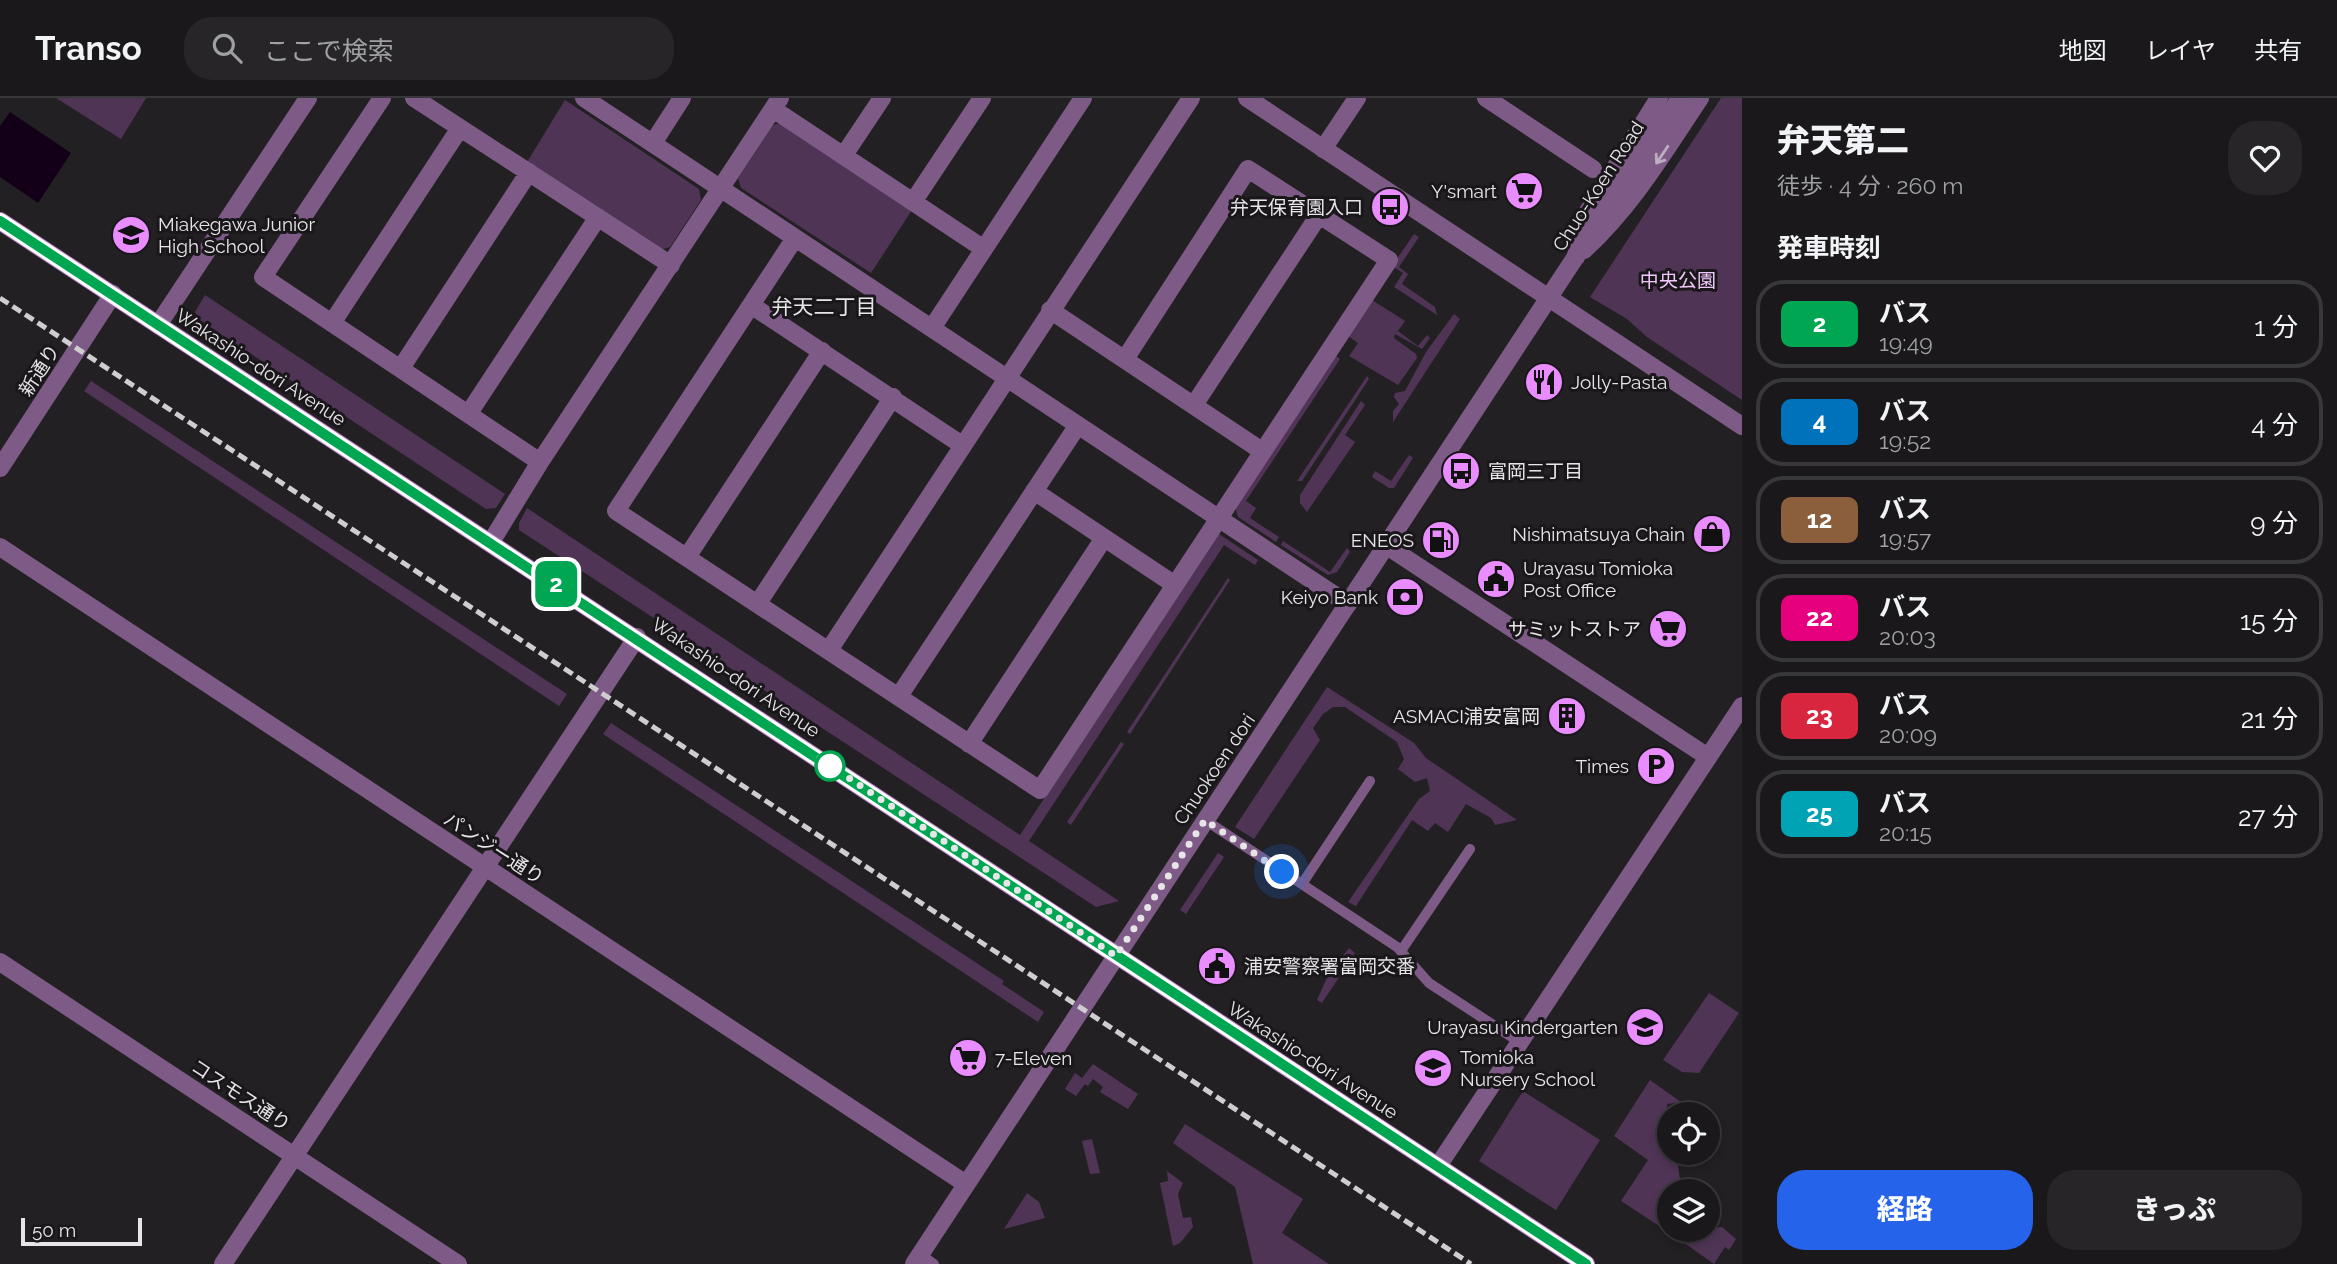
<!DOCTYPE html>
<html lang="ja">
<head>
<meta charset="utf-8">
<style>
	body { margin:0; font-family:Raleway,"Noto Sans JP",sans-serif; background:#272528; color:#f1f3f6; height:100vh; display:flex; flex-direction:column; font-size:26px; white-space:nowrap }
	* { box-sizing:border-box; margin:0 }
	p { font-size:23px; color:#9fa0a3 }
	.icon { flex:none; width:38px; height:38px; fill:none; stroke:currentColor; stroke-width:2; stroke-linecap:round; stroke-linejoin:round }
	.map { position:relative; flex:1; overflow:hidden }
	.sheet { display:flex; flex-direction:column; background:#1a181b; width:595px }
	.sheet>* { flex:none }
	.badge { padding:0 14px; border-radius:10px; font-size:24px; line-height:46px }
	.controls { position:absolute; left:1657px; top:1004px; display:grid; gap:14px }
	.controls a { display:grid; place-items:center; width:63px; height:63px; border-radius:50%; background:#1a181b; box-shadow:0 4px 10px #0003,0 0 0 2px #38373a; font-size:35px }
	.scale { position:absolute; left:21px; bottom:18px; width:121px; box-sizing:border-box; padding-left:7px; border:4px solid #e7e5e8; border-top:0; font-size:19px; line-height:24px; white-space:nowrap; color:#e7e5e8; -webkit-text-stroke:5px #1a171b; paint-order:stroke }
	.you { position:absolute; width:35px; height:35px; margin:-18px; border:5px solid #fff; border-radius:50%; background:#1a73e8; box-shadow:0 0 0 10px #1a73e833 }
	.map>.badge { position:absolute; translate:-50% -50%; box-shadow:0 0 0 4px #fff }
	h2 { padding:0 35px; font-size:26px; line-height:63px }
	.round { display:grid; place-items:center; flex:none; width:74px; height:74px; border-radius:28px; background:#272528 }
	.summary { display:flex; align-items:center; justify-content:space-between; height:119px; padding:0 35px }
	h1 { font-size:33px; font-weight:800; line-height:52px }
	.primary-button { display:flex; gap:14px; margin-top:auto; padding:14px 35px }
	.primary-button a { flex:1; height:80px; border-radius:28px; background:#2563eb; color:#fff; font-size:28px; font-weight:800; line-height:80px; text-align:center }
	.primary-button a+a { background:#272528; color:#f1f3f6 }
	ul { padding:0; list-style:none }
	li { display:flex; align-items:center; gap:21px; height:88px; margin:0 14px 10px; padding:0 21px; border:4px solid #38373a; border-radius:28px }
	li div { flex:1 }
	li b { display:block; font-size:26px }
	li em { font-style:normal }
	li .badge { min-width:77px; font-weight:700; text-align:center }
	header { display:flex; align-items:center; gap:42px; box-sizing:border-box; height:98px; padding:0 35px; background:#1a181b; border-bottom:2px solid #38373a }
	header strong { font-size:33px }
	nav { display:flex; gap:38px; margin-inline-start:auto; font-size:24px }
	.search { width:490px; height:63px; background:#272528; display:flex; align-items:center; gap:18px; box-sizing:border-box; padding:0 24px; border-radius:28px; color:#9fa0a3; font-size:26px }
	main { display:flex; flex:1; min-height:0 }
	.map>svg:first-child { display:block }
</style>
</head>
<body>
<header>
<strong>Transo</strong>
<div class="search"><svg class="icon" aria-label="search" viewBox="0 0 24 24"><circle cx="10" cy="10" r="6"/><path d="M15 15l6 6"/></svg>ここで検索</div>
<nav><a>地図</a><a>レイヤ</a><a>共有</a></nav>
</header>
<main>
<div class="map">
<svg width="1742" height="1166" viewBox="0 0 1742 1166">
	<rect width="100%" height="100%" fill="#232024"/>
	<!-- green -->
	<path fill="#4f3456" d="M56 0H146L121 41Z
		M1721 0H1742V302L1647 239 1627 221 1590 199Z
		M565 2 699 91 701 102 670 149 660 152 527 64Z
		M781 25 912 112 871 175 741 90 738 80 773 27Z
		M1414 136 1419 139 1399 169 1408 176 1402 186 1435 209 1437 217 1394 189 1403 175 1392 168Z
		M205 197 505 396 496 410 486 411 198 221 195 214Z
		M1372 202 1405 223 1398 233 1418 248 1427 237 1430 240 1422 251 1395 236 1394 240 1416 256 1417 260 1398 287 1349 258 1358 245 1348 238Z
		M1454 216 1460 221 1393 324V313L1399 306 1394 299 1395 295 1405 293 1426 254Z
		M1336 258 1340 261 1246 403 1256 410 1250 420 1279 439 1276 444 1238 419 1235 409Z
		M1367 278 1369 281 1302 383H1297Z
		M91 283 567 596 559 608 84 293Z
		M1361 303 1365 307 1345 337 1355 344 1307 414 1300 405V397Z
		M1409 357 1413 360 1394 390H1389L1372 379 1375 373 1391 383Z
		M527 410 1020 737 1219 436 1258 462 1255 467 1224 447 1029 743 1119 803 1096 809 519 432V425Z
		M1283 443 1330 474 1347 450 1350 454 1337 474 1328 477 1281 447Z
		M1228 480 1230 482 1130 636 1127 634Z
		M1327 589 1414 645 1426 660 1517 722 1495 727 1491 720 1466 706 1448 734 1435 725 1428 733 1412 722 1356 808 1348 804 1419 701 1430 693 1427 680 1415 684 1398 671 1404 661 1397 644 1345 609H1333L1323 616 1313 630 1320 642 1254 741 1235 729Z
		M611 625 1004 883 1002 886 1044 914 1038 924 603 636Z
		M1121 644 1124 646 1071 727 1067 724Z
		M1218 755 1224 759 1186 816 1180 812Z
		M1349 850 1355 855 1322 905 1317 902 1329 875Z
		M1709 895 1739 915 1699 975 1682 974 1663 962Z
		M1093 966 1138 996 1128 1011 1100 994 1103 989 1093 981 1088 988 1085 986 1076 998 1065 991 1075 975 1082 980Z
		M1650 982 1681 1004 1667 1006 1670 1055H1676L1682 1094H1670V1135L1621 1103 1648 1062 1614 1038Z
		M1523 993 1600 1042 1556 1112 1479 1063Z
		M1185 1026 1303 1101 1282 1135 1329 1166H1253L1235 1089 1173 1045Z
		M1092 1041 1100 1075 1090 1076 1082 1043Z
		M1167 1073 1183 1085 1178 1096 1183 1120 1191 1119 1193 1129 1180 1145 1173 1148 1160 1085 1168 1083Z
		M1027 1095 1039 1104 1045 1120 1004 1131Z
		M1722 1129 1736 1141 1729 1152 1725 1149 1714 1166 1676 1139 1679 1133Z"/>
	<!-- water -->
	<path fill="#130018" d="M10 14 71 55 38 105 0 79V28Z"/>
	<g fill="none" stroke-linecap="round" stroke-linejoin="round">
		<!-- service -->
		<path stroke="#7e5b86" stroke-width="10" d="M1205 722 1397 849 1429 885 1521 945
			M1302 786 1370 683
			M1401 853 1470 751
			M920 1156 934 1166"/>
		<!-- minor -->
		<path stroke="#7e5b86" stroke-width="18" d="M382 0 263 179 540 364
			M414 0 671 167
			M584 0 1348 506
			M1486 0 1593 71
			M773 11 984 151
			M653 45 682 0
			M1323 51 1357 0
			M844 57 882 0
			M913 104 982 0
			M795 140 616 413 1040 692 1389 162 1248 71 1125 261
			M1584 152C1632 108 1664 54 1700 0
			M1576 159 1582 123 1659 0
			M751 207 962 347
			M1050 212 1262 353
			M332 225 460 30
			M932 230 1083 0
			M401 270 529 74
			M1194 307 1319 117
			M469 315 598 119
			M1034 393 1175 487
			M491 444 540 364 780 0
			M1387 448 1708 659
			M687 459 822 253
			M758 505 893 299
			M829 552 1191 0
			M899 598 1078 327
			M969 646 1104 440"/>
		<!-- tertiary -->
		<path stroke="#7e5b86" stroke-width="18" d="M1247 0 1742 328
			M158 227 308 0
			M0 370 113 196
			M0 449 966 1086
			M0 864 458 1166
			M1438 1068 1742 608
			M223 1166 637 539
			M914 1166 1680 0"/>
		<!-- secondary -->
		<path stroke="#b37bbf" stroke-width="18" d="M0 123 1586 1166"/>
		<!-- rail -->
		<path stroke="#cfcdd0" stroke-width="5" stroke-dasharray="10 5" stroke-linecap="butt" d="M0 200 1471 1166"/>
	</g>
	<!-- one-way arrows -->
	<defs><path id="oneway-shaft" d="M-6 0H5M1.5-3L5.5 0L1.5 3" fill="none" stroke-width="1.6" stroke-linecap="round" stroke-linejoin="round" transform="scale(1.75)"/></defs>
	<use stroke="#bdaec1" href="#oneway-shaft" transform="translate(1662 57) rotate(124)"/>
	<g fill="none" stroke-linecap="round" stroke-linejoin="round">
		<defs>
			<path id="line" d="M0 123 1586 1166"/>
		</defs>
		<!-- line casing -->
		<use href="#line" stroke="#fff" stroke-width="16"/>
		<!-- line -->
		<use href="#line" stroke="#00a651" stroke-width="10"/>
		<!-- walk -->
		<path stroke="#e7e5e8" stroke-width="7" stroke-dasharray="0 12.6" d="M830 668 819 660 1116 858 1205 722 1282 774"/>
	</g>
	<!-- icons -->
	<defs>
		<symbol id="supermarket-disc" viewBox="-11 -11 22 22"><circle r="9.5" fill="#e98dfe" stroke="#1a171b"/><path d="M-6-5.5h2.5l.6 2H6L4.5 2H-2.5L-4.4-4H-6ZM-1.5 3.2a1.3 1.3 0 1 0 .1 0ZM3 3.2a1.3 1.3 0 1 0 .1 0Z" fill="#111"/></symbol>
		<symbol id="bus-disc" viewBox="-11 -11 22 22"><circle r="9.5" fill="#e98dfe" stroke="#1a171b"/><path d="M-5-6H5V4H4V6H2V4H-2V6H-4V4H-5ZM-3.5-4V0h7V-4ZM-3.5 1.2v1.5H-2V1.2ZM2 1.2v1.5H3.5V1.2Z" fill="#111"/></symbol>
		<symbol id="school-disc" viewBox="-11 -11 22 22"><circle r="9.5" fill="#e98dfe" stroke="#1a171b"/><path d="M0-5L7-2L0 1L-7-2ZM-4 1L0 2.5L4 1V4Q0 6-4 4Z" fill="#111"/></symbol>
		<symbol id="restaurant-disc" viewBox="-11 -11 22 22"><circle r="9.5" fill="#e98dfe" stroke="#1a171b"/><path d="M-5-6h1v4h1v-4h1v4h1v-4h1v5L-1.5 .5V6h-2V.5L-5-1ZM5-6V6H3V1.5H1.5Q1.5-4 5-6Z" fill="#111"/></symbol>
		<symbol id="shop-disc" viewBox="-11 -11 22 22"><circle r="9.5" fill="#e98dfe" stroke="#1a171b"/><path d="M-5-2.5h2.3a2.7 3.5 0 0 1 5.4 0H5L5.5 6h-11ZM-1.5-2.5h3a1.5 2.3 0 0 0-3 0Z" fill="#111"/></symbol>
		<symbol id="fuel-disc" viewBox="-11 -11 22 22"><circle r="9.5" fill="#e98dfe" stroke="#1a171b"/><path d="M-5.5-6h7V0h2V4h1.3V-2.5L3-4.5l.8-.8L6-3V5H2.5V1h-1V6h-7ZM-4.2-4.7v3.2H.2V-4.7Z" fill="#111"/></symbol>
		<symbol id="civic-disc" viewBox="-11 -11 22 22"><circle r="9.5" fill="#e98dfe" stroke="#1a171b"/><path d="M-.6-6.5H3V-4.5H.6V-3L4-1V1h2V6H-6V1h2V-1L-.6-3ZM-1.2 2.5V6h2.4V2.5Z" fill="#111"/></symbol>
		<symbol id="bank-disc" viewBox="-11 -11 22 22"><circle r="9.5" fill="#e98dfe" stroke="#1a171b"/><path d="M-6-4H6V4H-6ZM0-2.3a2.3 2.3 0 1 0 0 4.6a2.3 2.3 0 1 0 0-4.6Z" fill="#111"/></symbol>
		<symbol id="building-disc" viewBox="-11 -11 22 22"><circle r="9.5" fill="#e98dfe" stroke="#1a171b"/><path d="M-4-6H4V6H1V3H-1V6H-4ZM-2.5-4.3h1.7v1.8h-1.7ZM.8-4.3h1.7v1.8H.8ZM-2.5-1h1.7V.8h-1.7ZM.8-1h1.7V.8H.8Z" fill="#111"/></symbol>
		<symbol id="parking-disc" viewBox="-11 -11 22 22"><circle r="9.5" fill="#e98dfe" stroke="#1a171b"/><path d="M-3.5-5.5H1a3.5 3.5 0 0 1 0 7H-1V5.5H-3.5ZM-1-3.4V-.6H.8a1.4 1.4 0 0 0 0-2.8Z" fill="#111"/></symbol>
	</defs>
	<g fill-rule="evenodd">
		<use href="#supermarket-disc" x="1502" y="71" width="44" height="44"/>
		<use href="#bus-disc" x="1368" y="87" width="44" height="44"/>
		<use href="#school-disc" x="109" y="115" width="44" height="44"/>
		<use href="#restaurant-disc" x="1522" y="262" width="44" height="44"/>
		<use href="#bus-disc" x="1439" y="351" width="44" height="44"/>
		<use href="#shop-disc" x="1690" y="414" width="44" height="44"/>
		<use href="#fuel-disc" x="1419" y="420" width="44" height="44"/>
		<use href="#civic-disc" x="1474" y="459" width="44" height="44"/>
		<use href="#bank-disc" x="1383" y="477" width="44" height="44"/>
		<use href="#supermarket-disc" x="1646" y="509" width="44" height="44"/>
		<use href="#building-disc" x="1545" y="596" width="44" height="44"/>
		<use href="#parking-disc" x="1634" y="646" width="44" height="44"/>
		<use href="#civic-disc" x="1195" y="846" width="44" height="44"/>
		<use href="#school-disc" x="1623" y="907" width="44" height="44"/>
		<use href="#supermarket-disc" x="946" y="938" width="44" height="44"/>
		<use href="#school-disc" x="1411" y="948" width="44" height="44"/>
	</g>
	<!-- markers -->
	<circle fill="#fff" stroke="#00a651" stroke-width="3.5" cx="830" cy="668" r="14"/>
	<g text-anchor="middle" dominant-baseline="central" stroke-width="6" stroke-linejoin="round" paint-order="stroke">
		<!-- street labels -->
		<g font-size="19" fill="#e7e5e8" stroke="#1a171b">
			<text transform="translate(1598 88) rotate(-57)">Chuo-Koen Road</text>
			<text transform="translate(261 269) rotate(33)">Wakashio-dori Avenue</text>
			<text transform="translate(39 272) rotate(-57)">新通り</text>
			<text transform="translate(736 579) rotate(34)">Wakashio-dori Avenue</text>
			<text transform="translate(1214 671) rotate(-56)">Chuokoen dori</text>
			<text transform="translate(494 750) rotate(33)">パンジー通り</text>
			<text transform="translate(1313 962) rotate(33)">Wakashio-dori Avenue</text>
			<text transform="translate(241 997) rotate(33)">コスモス通り</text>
		</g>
		<!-- poi labels -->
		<g font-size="19" fill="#e7e5e8" stroke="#1a171b" text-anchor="end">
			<text x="1497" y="93">Y'smart</text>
			<text x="1363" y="109">弁天保育園入口</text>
			<text x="158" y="126" text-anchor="start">Miakegawa Junior<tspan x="158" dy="22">High School</tspan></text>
			<text x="1571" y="284" text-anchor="start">Jolly-Pasta</text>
			<text x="1488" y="373" text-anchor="start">富岡三丁目</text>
			<text x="1685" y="436">Nishimatsuya Chain</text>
			<text x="1414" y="442">ENEOS</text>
			<text x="1523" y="470" text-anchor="start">Urayasu Tomioka<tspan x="1523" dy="22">Post Office</tspan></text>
			<text x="1378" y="499">Keiyo Bank</text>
			<text x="1641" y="531">サミットストア</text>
			<text x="1540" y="618">ASMACI浦安富岡</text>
			<text x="1629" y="668">Times</text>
			<text x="1244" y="868" text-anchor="start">浦安警察署富岡交番</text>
			<text x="1618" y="929">Urayasu Kindergarten</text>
			<text x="1460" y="959" text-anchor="start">Tomioka<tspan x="1460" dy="22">Nursery School</tspan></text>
			<text x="995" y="960" text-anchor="start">7-Eleven</text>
		</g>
		<!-- park labels -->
		<g font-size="19" fill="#f1c7fb" stroke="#1a171b">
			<text x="1678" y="182">中央公園</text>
		</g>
		<!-- neighbourhood labels -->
		<g font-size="21" fill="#e7e5e8" stroke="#1a171b">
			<text x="824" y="208">弁天二丁目</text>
		</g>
	</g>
</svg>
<div class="controls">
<a><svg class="icon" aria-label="locate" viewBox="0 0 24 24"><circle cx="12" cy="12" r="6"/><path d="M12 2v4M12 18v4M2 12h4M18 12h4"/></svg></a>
<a><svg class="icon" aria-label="layers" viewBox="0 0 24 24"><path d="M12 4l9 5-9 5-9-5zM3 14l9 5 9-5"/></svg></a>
</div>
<div class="scale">50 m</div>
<div class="you" style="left:1282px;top:774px"></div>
<b class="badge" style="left:556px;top:486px;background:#00a651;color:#fff">2</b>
</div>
<section class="sheet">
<div class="summary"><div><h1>弁天第二</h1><p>徒歩 · 4 分 · 260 m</p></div><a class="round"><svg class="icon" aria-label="heart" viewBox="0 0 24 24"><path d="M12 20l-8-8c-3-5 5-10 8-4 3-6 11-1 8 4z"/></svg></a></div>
<h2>発車時刻</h2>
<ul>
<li><span class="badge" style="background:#00a651;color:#fff">2</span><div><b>バス</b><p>19:49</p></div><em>1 分</em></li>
<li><span class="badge" style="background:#0072bc;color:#fff">4</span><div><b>バス</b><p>19:52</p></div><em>4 分</em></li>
<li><span class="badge" style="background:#8b5e3c;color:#fff">12</span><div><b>バス</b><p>19:57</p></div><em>9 分</em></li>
<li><span class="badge" style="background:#e6007e;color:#fff">22</span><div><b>バス</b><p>20:03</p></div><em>15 分</em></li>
<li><span class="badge" style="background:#d7263d;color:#fff">23</span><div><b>バス</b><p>20:09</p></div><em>21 分</em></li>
<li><span class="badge" style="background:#00a3b4;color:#fff">25</span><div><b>バス</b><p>20:15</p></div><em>27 分</em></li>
</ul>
<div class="primary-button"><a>経路</a><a>きっぷ</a></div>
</section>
</main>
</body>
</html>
